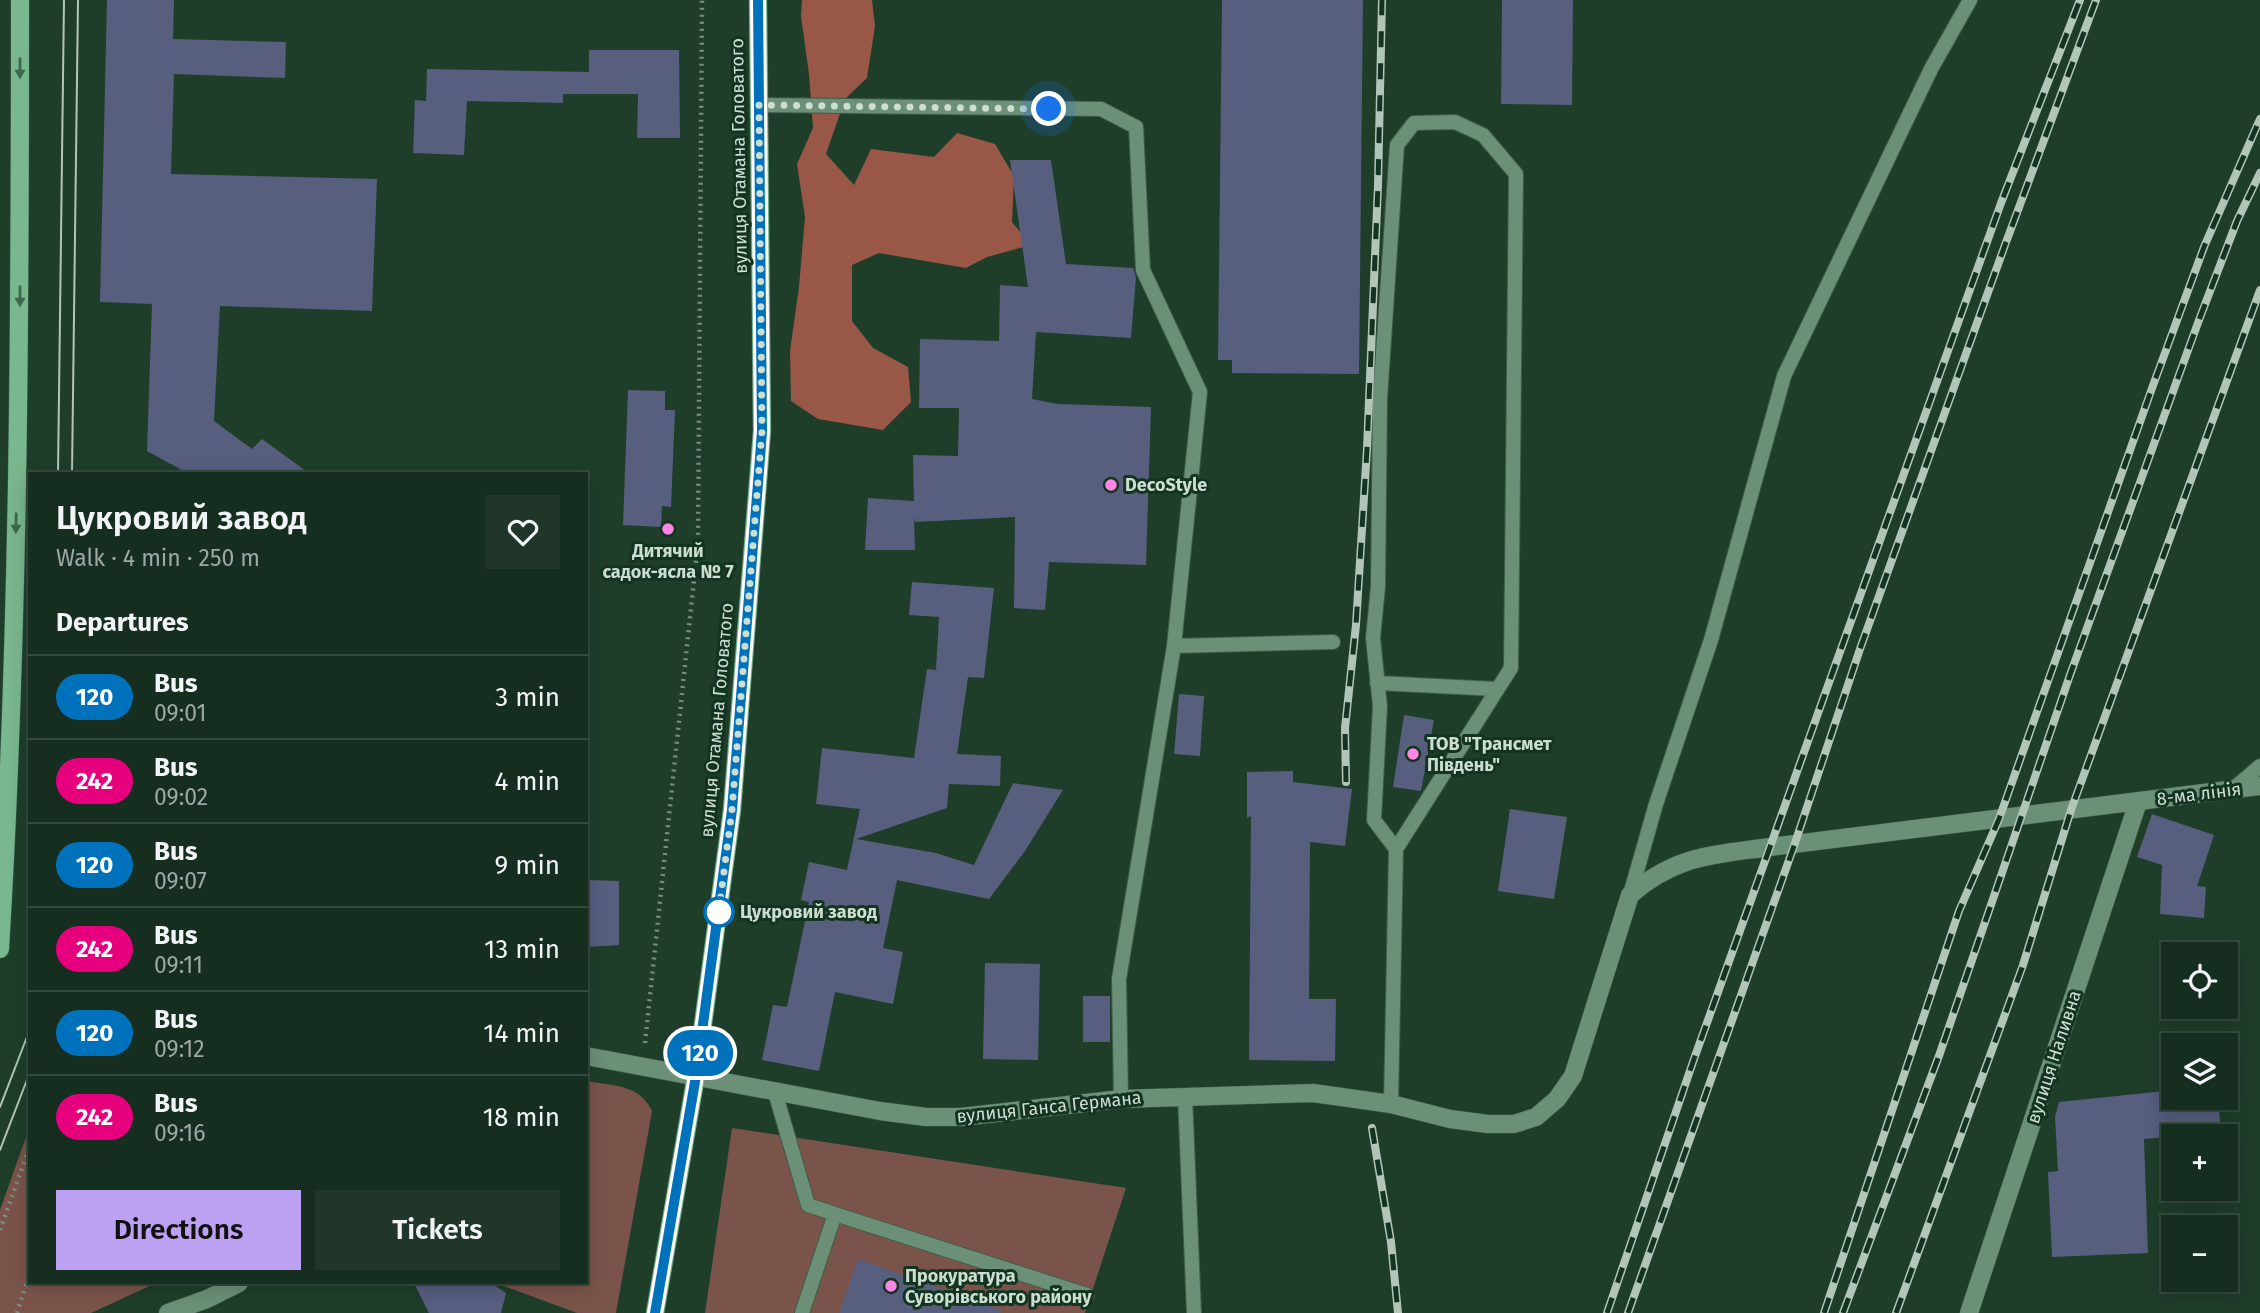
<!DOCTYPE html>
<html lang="en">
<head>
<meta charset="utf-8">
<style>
	body { margin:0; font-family:"Fira Sans",sans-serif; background:#1f3629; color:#f1f3f6; height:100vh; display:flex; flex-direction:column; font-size:26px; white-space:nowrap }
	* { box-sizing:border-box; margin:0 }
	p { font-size:23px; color:#9ea8a5 }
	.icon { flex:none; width:38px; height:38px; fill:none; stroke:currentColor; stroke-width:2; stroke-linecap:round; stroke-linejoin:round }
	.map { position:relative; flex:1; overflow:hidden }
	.sheet { position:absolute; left:28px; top:472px; width:560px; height:812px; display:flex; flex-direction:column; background:#162e20; border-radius:0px; box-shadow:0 4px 18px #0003,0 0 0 2px #354a3e }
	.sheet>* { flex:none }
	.badge { padding:0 14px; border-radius:23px; font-size:24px; line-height:46px }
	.controls { position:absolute; left:2161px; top:942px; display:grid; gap:14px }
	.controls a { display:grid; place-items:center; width:77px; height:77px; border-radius:0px; background:#162e20; box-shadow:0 4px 18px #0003,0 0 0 2px #354a3e; font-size:35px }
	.you { position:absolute; width:35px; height:35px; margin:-18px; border:5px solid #fff; border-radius:50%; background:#1a73e8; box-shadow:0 0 0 10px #1a73e833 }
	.map>.badge { position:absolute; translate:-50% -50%; box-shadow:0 0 0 4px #fff }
	h2 { padding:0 28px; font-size:26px; line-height:63px }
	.round { display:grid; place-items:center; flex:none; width:74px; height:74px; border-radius:0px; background:#1f3629 }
	.head { display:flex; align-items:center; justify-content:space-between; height:119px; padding:0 28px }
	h1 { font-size:33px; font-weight:600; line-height:52px }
	.cta { display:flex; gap:14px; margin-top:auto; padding:14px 28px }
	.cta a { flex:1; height:80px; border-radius:0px; background:#bca0f2; color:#111; font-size:28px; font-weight:600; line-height:80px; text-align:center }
	.cta a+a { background:#1f3629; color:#f1f3f6 }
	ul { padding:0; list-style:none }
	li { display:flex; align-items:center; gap:21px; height:84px; padding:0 28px; border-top:2px solid #354a3e }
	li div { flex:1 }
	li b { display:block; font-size:26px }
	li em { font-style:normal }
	li .badge { min-width:77px; font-weight:700; text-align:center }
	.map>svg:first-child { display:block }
</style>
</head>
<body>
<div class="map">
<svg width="2260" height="1313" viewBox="0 0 2260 1313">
	<rect width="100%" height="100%" fill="#1e3e2a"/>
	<!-- green -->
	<path fill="#7a544a" d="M586 1081C612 1086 640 1084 652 1111L616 1313H577L496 1283H586Z
		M30 1126V1283H156L91 1313H0V1210Z
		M732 1128 1126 1188 1085 1313H705Z"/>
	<!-- forest -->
	<path fill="#985747" d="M802 0H872L875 26 867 78 845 99 826 154 854 185 871 149 934 157 957 133 995 144 1014 176 1012 222 1031 245 987 257 966 268 879 253 852 265V321L873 348 908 367 911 402 883 430 818 419 791 401 790 351 799 287 805 217 797 164 813 128 809 74 801 16Z"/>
	<!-- building -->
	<path fill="#575e7e" d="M107 0H174L173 39 286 42 285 78 174 74 171 174 377 179 372 311 220 306 214 421 252 449 262 439 310 474H189L147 451 152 304 100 302Z
		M1222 0H1363L1359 374 1232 373V360H1218Z
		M1502 0H1573L1572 105 1501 104Z
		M589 50H679L680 138H637L638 94H563V103L467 101 464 155 413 153 415 100 426 101 427 69 589 72Z
		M1010 160H1051L1066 264 1133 268 1136 277 1131 338 1036 332 1032 399 1058 404 1151 407 1146 565 1049 562 1045 610 1014 608 1015 517 915 522 914 517 915 550H865L868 498 914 501 913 455 958 456 959 408H919L920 339 999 341 1000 285 1028 287Z
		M628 390 665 391V410H675L671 507 662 506 661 527 623 525Z
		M912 582 994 588 984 678 968 677 957 754 1001 756 1000 786 949 784 947 808 856 839 936 853 974 865 1013 783 1063 790 1025 851 989 899 897 880 883 948 903 952 893 1004 835 992 819 1071 762 1060 773 1005 787 1007 809 902 801 900 809 862 847 870 860 809 816 804 822 748 914 758 927 669 936 670 939 617 909 615Z
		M1179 694 1204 696 1200 756 1174 754Z
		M1404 715 1434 720 1421 791 1393 787Z
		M1293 771V782L1352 789 1345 846 1310 842 1309 999H1336L1335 1061 1249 1060 1251 816 1247 818V772Z
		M1510 809 1567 817 1554 899 1498 891Z
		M2152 814 2214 835 2197 886 2206 887 2204 918 2160 914 2162 865 2137 857Z
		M586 880 619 881V945L586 947Z
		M985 963 1040 964 1038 1060 983 1059Z
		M1083 996H1110V1042H1083Z
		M2174 1090V1097H2218L2221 1133 2144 1139 2148 1253 2052 1257 2048 1172 2058 1171 2055 1117 2059 1102Z
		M858 1259 1001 1310 1000 1313H839Z
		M414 1283H491L506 1293 501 1313H429Z"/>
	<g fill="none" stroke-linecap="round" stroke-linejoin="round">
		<defs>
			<path id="service" d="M759 105 1101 109 1136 127 1143 270 1200 392 1174 646 1119 979 1121 1099
				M1174 646 1333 642
				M1377 683 1497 689
				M2232 790 2260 766
				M1630 895 1656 804 1711 640 1784 376 1931 69 1970 0
				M775 1092 808 1205 835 1214 802 1313
				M1185 1096 1194 1313
				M1391 1104 1396 849 1511 668 1516 174 1483 135 1455 122 1414 123 1397 145 1380 399 1378 587 1373 638 1380 706 1374 820 1396 849
				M835 1214 1087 1295"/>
			<path id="minor" d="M586 1056 880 1111 926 1117H961L1121 1099 1313 1093 1391 1104 1450 1119 1488 1124H1514L1536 1117 1557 1099 1573 1076 1630 895C1676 855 1713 855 1770 847L2260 786
				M168 1313 207 1299 239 1283
				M1969 1313 2138 802"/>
			<path id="primary" d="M0 949C19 633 20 316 20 0
				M655 1313 696 1076 732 810 762 431 758 0"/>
		</defs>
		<!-- service casing -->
		<use href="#service" stroke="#3f5c4b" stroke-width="16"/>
		<!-- minor casing -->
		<use href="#minor" stroke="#3f5c4b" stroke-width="19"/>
		<!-- primary casing -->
		<use href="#primary" stroke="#3f5c4b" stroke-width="19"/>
		<!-- path -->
		<path stroke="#789181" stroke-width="4.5" stroke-dasharray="2 5" stroke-linecap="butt" d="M645 1043 698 542 702 0
			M0 1230 30 1146
			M17 1313 30 1272"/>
		<!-- service -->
		<use href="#service" stroke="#6c8f77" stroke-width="14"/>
		<!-- minor -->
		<use href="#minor" stroke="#6c8f77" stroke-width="18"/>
		<!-- primary -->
		<use href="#primary" stroke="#79b78f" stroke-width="18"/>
		<!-- tram -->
		<path stroke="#b2c6b8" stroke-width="2" d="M58 474 64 0
			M72 474 78 0
			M0 1107 30 1029
			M0 1150 30 1072"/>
		<defs>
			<path id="rail" d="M1346 782 1345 728 1356 625 1367 449 1378 185 1382 0
				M1372 1128 1391 1242 1398 1313
				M1607 1313 1694 1059 2001 203 2080 0
				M1628 1313 1794 846 1860 649 2005 245 2096 0
				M1824 1313 1959 911 1999 819 2151 391 2204 247 2260 119
				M1843 1313 1940 1053 2070 675 2199 320 2237 221 2260 173
				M1896 1313 2023 965 2071 810 2260 290"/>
		</defs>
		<!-- rail casing -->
		<use href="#rail" stroke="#b2c6b8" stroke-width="8"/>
		<!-- rail -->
		<use href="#rail" stroke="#133420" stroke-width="5" stroke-dasharray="16" stroke-linecap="butt"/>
	</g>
	<!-- one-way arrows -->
	<defs><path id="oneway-solid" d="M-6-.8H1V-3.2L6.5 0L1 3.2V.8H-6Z" transform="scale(1.75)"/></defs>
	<g fill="#3c684c">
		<use href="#oneway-solid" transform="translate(20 68) rotate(90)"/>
		<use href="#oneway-solid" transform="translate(20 296) rotate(90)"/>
		<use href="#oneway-solid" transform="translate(16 523) rotate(91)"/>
	</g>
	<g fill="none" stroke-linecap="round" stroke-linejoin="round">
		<defs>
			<path id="line" d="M655 1313 696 1076 732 810 760 458 762 431 758 0"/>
		</defs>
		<!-- line casing -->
		<use href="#line" stroke="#fff" stroke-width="16"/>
		<!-- line -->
		<use href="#line" stroke="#0072bc" stroke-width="10"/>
		<!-- walk -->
		<path stroke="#ccded1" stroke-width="7" stroke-dasharray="0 12.6" d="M719 912 718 917 732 810 762 431 759 105 1049 109"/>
	</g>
	<!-- markers -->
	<g fill="#fc86e4" stroke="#133420" stroke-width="2.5">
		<circle cx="1111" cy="485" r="7"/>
		<circle cx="668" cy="529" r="7"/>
		<circle cx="1413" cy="754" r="7"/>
		<circle cx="891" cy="1286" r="7"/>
	</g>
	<circle fill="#fff" stroke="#0072bc" stroke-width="3.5" cx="719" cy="912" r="14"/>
	<g text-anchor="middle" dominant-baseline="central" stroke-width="6" stroke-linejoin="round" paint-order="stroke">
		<!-- street labels -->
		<g font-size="18" fill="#ccded1" stroke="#133420">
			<text transform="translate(739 156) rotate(-91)">вулиця Отамана Головатого</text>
			<text transform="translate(717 720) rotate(-85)">вулиця Отамана Головатого</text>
			<text transform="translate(2199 794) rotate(-7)">8-ма лінія</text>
			<text transform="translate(2054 1057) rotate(-72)">вулиця Наливна</text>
			<text transform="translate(1049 1107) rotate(-6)">вулиця Ганса Германа</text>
		</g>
		<!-- poi labels -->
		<g font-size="18" font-weight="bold" fill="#ccded1" stroke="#133420" text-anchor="start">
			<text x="1125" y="485">DecoStyle</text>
			<text x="668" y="551" text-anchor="middle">Дитячий<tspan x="668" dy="21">садок-ясла № 7</tspan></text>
			<text x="1427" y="744">ТОВ "Трансмет<tspan x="1427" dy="21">Південь"</tspan></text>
			<text x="905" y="1276">Прокуратура<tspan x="905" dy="21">Суворівського району</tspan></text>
		</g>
		<!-- stop labels -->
		<g font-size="18" font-weight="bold" fill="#ccded1" stroke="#133420" text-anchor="start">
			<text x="740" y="912">Цукровий завод</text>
		</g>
	</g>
</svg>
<div class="controls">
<a><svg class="icon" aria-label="locate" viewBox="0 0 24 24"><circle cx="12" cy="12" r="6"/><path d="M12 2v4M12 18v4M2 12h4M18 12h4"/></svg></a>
<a><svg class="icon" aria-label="layers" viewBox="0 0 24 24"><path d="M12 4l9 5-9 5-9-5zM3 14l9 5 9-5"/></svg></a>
<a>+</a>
<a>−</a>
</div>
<div class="you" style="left:1049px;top:109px"></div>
<b class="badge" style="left:700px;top:1053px;background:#0072bc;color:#fff">120</b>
<section class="sheet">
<div class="head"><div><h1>Цукровий завод</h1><p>Walk · 4 min · 250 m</p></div><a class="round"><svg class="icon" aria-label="heart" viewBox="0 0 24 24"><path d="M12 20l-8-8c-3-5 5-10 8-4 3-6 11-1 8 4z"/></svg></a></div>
<h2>Departures</h2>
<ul>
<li><span class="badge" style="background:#0072bc;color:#fff">120</span><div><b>Bus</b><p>09:01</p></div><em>3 min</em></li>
<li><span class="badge" style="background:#e6007e;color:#fff">242</span><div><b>Bus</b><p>09:02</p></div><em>4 min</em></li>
<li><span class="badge" style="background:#0072bc;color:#fff">120</span><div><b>Bus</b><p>09:07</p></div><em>9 min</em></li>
<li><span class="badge" style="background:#e6007e;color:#fff">242</span><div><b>Bus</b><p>09:11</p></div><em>13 min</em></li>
<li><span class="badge" style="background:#0072bc;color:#fff">120</span><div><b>Bus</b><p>09:12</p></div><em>14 min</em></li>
<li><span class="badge" style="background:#e6007e;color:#fff">242</span><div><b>Bus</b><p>09:16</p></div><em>18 min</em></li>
</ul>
<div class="cta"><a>Directions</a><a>Tickets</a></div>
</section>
</div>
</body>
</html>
